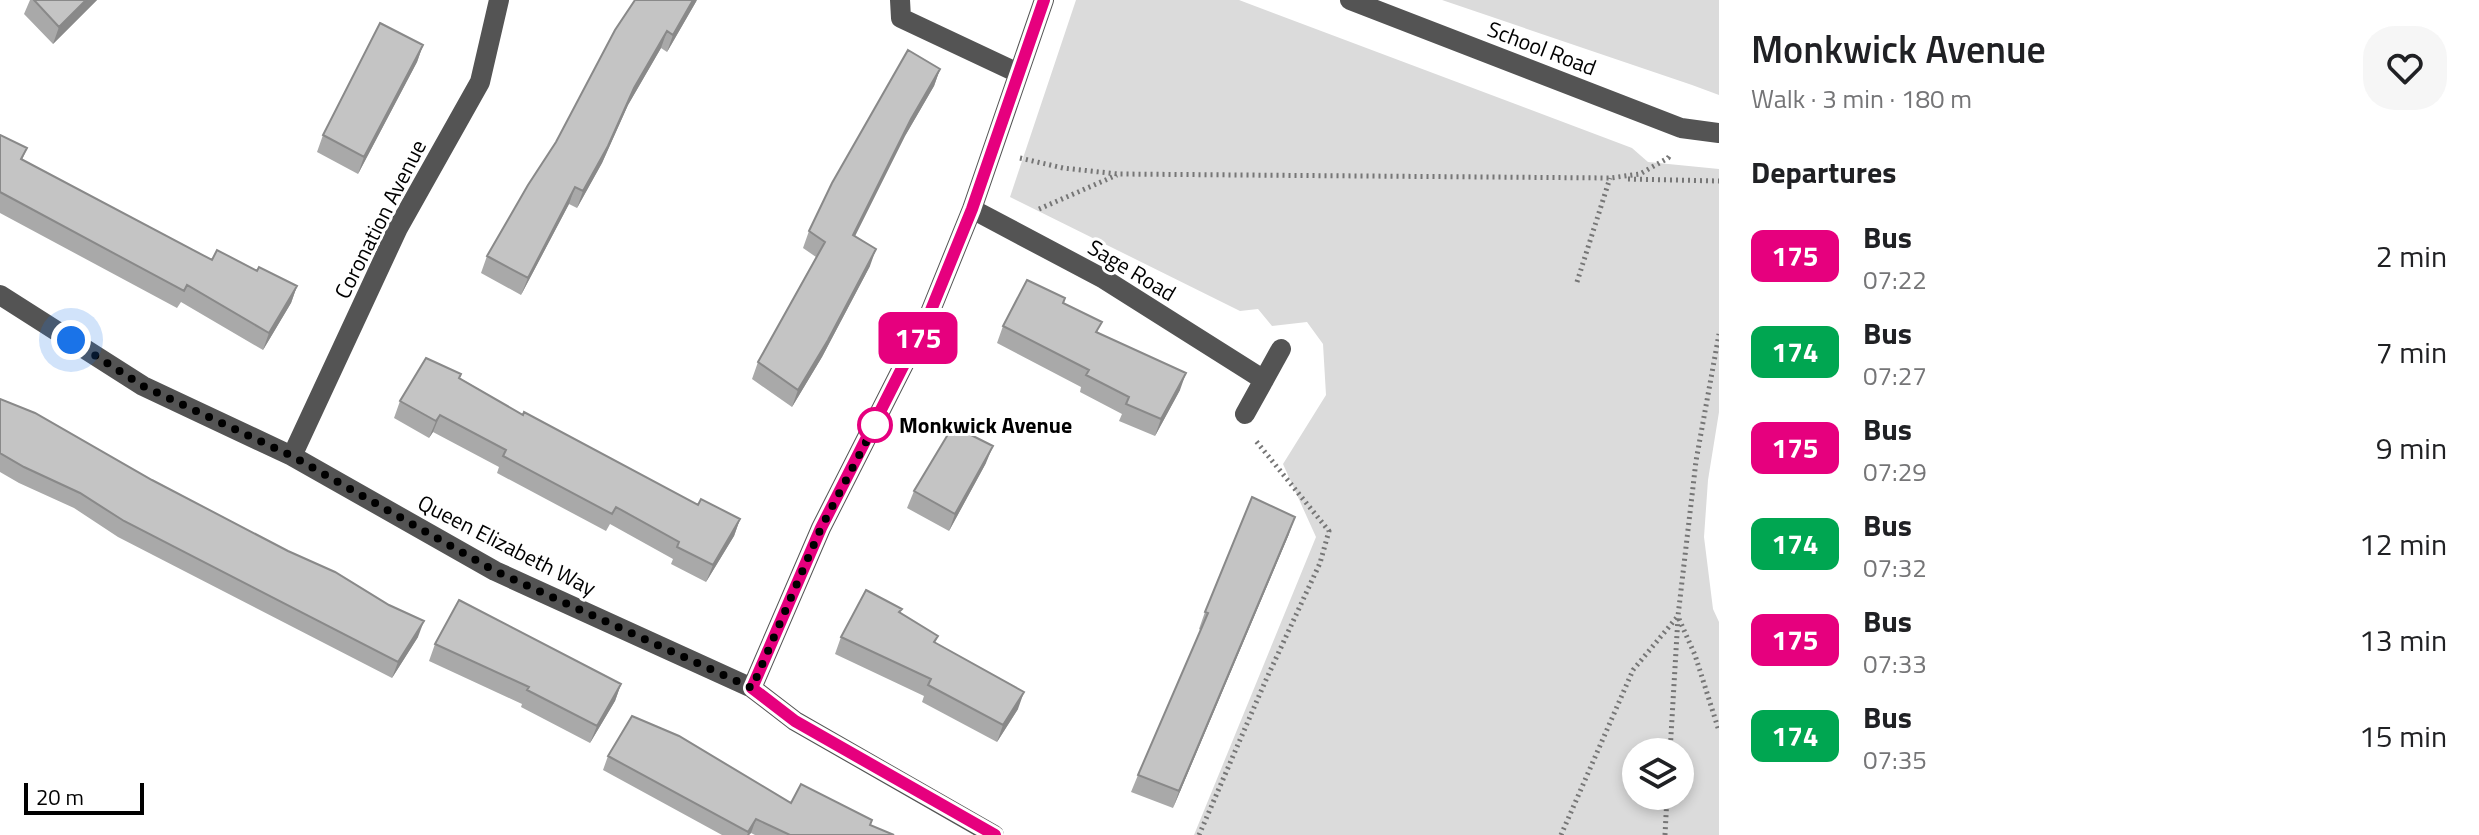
<!DOCTYPE html>
<html lang="en">
<head>
<meta charset="utf-8">
<style>
	body { margin:0; font-family:"Titillium Web",sans-serif; background:#f6f6f6; color:#202124; height:100vh; display:flex; flex-direction:column; font-size:30px; white-space:nowrap }
	* { box-sizing:border-box; margin:0 }
	p { font-size:26px; color:#757577 }
	.icon { flex:none; width:44px; height:44px; fill:none; stroke:currentColor; stroke-width:2; stroke-linecap:round; stroke-linejoin:round }
	.map { position:relative; flex:1; overflow:hidden }
	.side { display:flex; flex-direction:column; background:#fff; width:760px }
	.side>* { flex:none }
	.badge { padding:0 16px; border-radius:12px; font-size:28px; line-height:52px }
	.controls { position:absolute; left:1622px; top:738px; display:grid; gap:16px }
	.controls a { display:grid; place-items:center; width:72px; height:72px; border-radius:50%; background:#fff; box-shadow:0 4px 12px #0003; font-size:40px }
	.scale { position:absolute; left:24px; bottom:20px; width:120px; box-sizing:border-box; padding-left:8px; border:4px solid #000; border-top:0; font-size:22px; line-height:28px; white-space:nowrap; color:#000; -webkit-text-stroke:6px #fff; paint-order:stroke }
	.you { position:absolute; width:40px; height:40px; margin:-20px; border:6px solid #fff; border-radius:50%; background:#1a73e8; box-shadow:0 0 0 12px #1a73e833 }
	.map>.badge { position:absolute; translate:-50% -50%; box-shadow:0 0 0 4px #fff }
	h2 { padding:0 32px; font-size:30px; line-height:72px }
	.round { display:grid; place-items:center; flex:none; width:84px; height:84px; border-radius:32px; background:#f6f6f6 }
	.head { display:flex; align-items:center; justify-content:space-between; height:136px; padding:0 32px }
	h1 { font-size:38px; font-weight:600; line-height:60px }
	ul { padding:0; list-style:none }
	li { display:flex; align-items:center; gap:24px; height:96px; padding:0 32px }
	li div { flex:1 }
	li b { display:block; font-size:30px }
	li em { font-style:normal }
	li .badge { min-width:88px; font-weight:700; text-align:center }
	main { display:flex; flex:1; min-height:0 }
	.map>svg:first-child { display:block }
</style>
</head>
<body>
<main>
<div class="map">
<svg width="1719" height="835" viewBox="0 0 1719 835">
	<rect width="100%" height="100%" fill="#fff"/>
	<!-- green -->
	<path fill="#dbdbdb" fill-rule="evenodd" d="M1076 0H1239L1632 148 1648 162 1719 169V412L1708 480 1704 537 1713 609 1719 622V835H1194L1316 537 1283 464 1326 395 1323 344 1307 322 1272 326 1258 309 1240 311 1010 197ZM1636 752H1680V796H1636Z
		M1442 0H1719V95L1692 85Z"/>
	<g fill="none" stroke-linecap="round" stroke-linejoin="round">
		<!-- path -->
		<path stroke="#767676" stroke-width="5" stroke-dasharray="2 4" stroke-linecap="butt" d="M1020 158 1063 168 1118 174 1610 178 1640 174 1668 158 1670 155
			M1628 179 1719 181
			M1039 209 1117 175
			M1577 282 1610 178
			M1679 619 1695 655 1719 731
			M1670 752 1678 617
			M1199 835 1265 682 1320 563 1329 531 1256 441
			M1561 835 1633 670 1678 616 1696 461 1719 334
			M1665 835 1667 796"/>
		<!-- minor -->
		<path stroke="#545454" stroke-width="20" d="M900 0 901 18 1018 73
			M1350 0 1681 128 1719 133
			M972 209 1104 279 1264 380
			M0 295 143 386 292 456 495 571 752 688 795 721 994 835
			M1245 414 1281 349
			M292 456 398 228 480 82 499 0
			M752 688 821 528 929 315 972 209 1044 0"/>
	</g>
	<!-- wall -->
	<path fill="#a9a9a9" d="M30 0H97L53 44 24 14Z
		M697 0 667 52 661 48 628 105 602 163 577 208 569 204 521 295 481 273 487 256 556 142Z
		M423 45 417 62 358 174 317 152 323 135Z
		M940 69 934 86 905 136 855 236 870 266 822 357 792 407 752 379 758 362 816 257 803 248 809 231Z
		M0 135 27 148 22 160 212 260 257 271 297 286 291 303 263 350 181 302 177 308 0 213Z
		M1065 298 1064 303 1098 332 1180 390 1155 436 1119 421 1122 414 1080 392 1081 387 997 343 1003 326Z
		M461 374 460 378 523 415 698 505 740 519 734 536 706 582 671 564 673 559 610 524 606 531 497 473 499 467 433 432 429 438 394 418 400 401Z
		M0 399 418 637 392 678 118 537 74 508 19 483 0 472Z
		M986 463 949 531 907 508 914 491Z
		M1289 534 1173 808 1131 792 1138 775 1201 630 1199 629 1205 612Z
		M900 613 938 636 935 643 1018 709 997 742 922 702 924 696 835 654 841 637Z
		M435 644 621 684 615 701 590 743 521 707 522 704 429 661Z
		M608 756 791 803 872 820 870 825 894 835H755L751 833 749 835H722L603 770Z"/>
	<!-- shaded-wall -->
	<path fill="#898989" d="M86 0H97L53 44 59 27Z
		M693 0H697L667 52 673 35Z
		M667 31 661 48 628 105 602 163 577 208 583 191 634 88Z
		M423 45 417 62 358 174 364 157Z
		M940 69 934 86 905 136 847 252 853 235 911 119Z
		M575 187 569 204 521 295 528 278Z
		M876 249 870 266 822 357 792 407 798 390Z
		M297 286 291 303 263 350 269 333Z
		M1186 373 1180 390 1155 436 1161 419Z
		M440 415 433 432 429 438 436 421Z
		M993 446 986 463 949 531 955 514Z
		M1295 517 1289 534 1173 808 1179 791Z
		M740 519 734 536 706 582 713 565Z
		M424 621 418 637 392 678 398 662Z
		M621 684 615 701 590 743 597 726Z
		M1024 692 1018 709 997 742 1003 725Z
		M756 819 751 833 749 835H747Z"/>
	<!-- building -->
	<path fill="#c4c4c4" stroke="#898989" stroke-width="2" d="M34 0H86L59 27Z
		M635 0H693L673 35 667 31 634 88 608 146 583 191 575 187 528 278 487 256 528 185 556 142 615 30Z
		M380 23 423 45 364 157 323 135Z
		M908 50 940 69 911 119 853 235 876 249 828 340 798 390 758 362 825 242 809 231 832 183Z
		M0 135 27 148 21 159 212 260 217 250 257 271 259 267 297 286 269 333 187 285 184 291 0 192Z
		M1027 280 1065 298 1063 303 1102 322 1096 332 1186 373 1161 419 1126 404 1129 397 1086 375 1089 370 1003 326Z
		M426 358 461 374 459 378 523 415 524 412 698 505 701 499 740 519 713 565 677 547 679 542 616 507 612 514 503 456 506 450 440 415 436 421 400 401Z
		M0 399 35 413 152 480 288 551 335 572 389 605 424 621 398 662 124 521 80 493 24 467 0 453Z
		M953 426 993 446 955 514 914 491Z
		M1252 497 1295 517 1179 791 1138 775 1208 613 1205 612Z
		M866 590 902 609 899 612 938 636 934 642 1024 692 1003 725 928 685 931 679 841 637Z
		M459 600 621 684 597 726 527 690 529 687 435 644Z
		M632 716 679 736 791 803 801 784 872 820 870 825 894 835H790L756 819 748 832 608 756Z"/>
	<g fill="none" stroke-linecap="round" stroke-linejoin="round">
		<defs>
			<path id="line" d="M995 835 795 721 752 688 821 528 929 315 972 209 1044 0"/>
		</defs>
		<!-- line casing -->
		<use href="#line" stroke="#fff" stroke-width="18"/>
		<!-- line -->
		<use href="#line" stroke="#e6007e" stroke-width="12"/>
		<!-- walk -->
		<path stroke="#000" stroke-width="8" stroke-dasharray="0 14.4" d="M71 340 143 386 292 456 495 571 752 688 821 528 875 425"/>
	</g>
	<!-- markers -->
	<circle fill="#fff" stroke="#e6007e" stroke-width="4" cx="875" cy="425" r="16"/>
	<g text-anchor="middle" dominant-baseline="central" stroke-width="6" stroke-linejoin="round" paint-order="stroke">
		<!-- street labels -->
		<g font-size="22" fill="#000" stroke="#fff">
			<text transform="translate(1542 48) rotate(21)">School Road</text>
			<text transform="translate(380 219) rotate(-63)">Coronation Avenue</text>
			<text transform="translate(1132 270) rotate(31)">Sage Road</text>
			<text transform="translate(507 545) rotate(27)">Queen Elizabeth Way</text>
		</g>
		<!-- stop labels -->
		<g font-size="22" font-weight="bold" fill="#000" stroke="#fff" text-anchor="start">
			<text x="899" y="425">Monkwick Avenue</text>
		</g>
	</g>
</svg>
<div class="controls">
<a><svg class="icon" aria-label="layers" viewBox="0 0 24 24"><path d="M12 4l9 5-9 5-9-5zM3 14l9 5 9-5"/></svg></a>
</div>
<div class="scale">20 m</div>
<div class="you" style="left:71px;top:340px"></div>
<b class="badge" style="left:918px;top:338px;background:#e6007e;color:#fff">175</b>
</div>
<section class="side">
<div class="head"><div><h1>Monkwick Avenue</h1><p>Walk · 3 min · 180 m</p></div><a class="round"><svg class="icon" aria-label="heart" viewBox="0 0 24 24"><path d="M12 20l-8-8c-3-5 5-10 8-4 3-6 11-1 8 4z"/></svg></a></div>
<h2>Departures</h2>
<ul>
<li><span class="badge" style="background:#e6007e;color:#fff">175</span><div><b>Bus</b><p>07:22</p></div><em>2 min</em></li>
<li><span class="badge" style="background:#00a651;color:#fff">174</span><div><b>Bus</b><p>07:27</p></div><em>7 min</em></li>
<li><span class="badge" style="background:#e6007e;color:#fff">175</span><div><b>Bus</b><p>07:29</p></div><em>9 min</em></li>
<li><span class="badge" style="background:#00a651;color:#fff">174</span><div><b>Bus</b><p>07:32</p></div><em>12 min</em></li>
<li><span class="badge" style="background:#e6007e;color:#fff">175</span><div><b>Bus</b><p>07:33</p></div><em>13 min</em></li>
<li><span class="badge" style="background:#00a651;color:#fff">174</span><div><b>Bus</b><p>07:35</p></div><em>15 min</em></li>
</ul>
</section>
</main>
</body>
</html>
